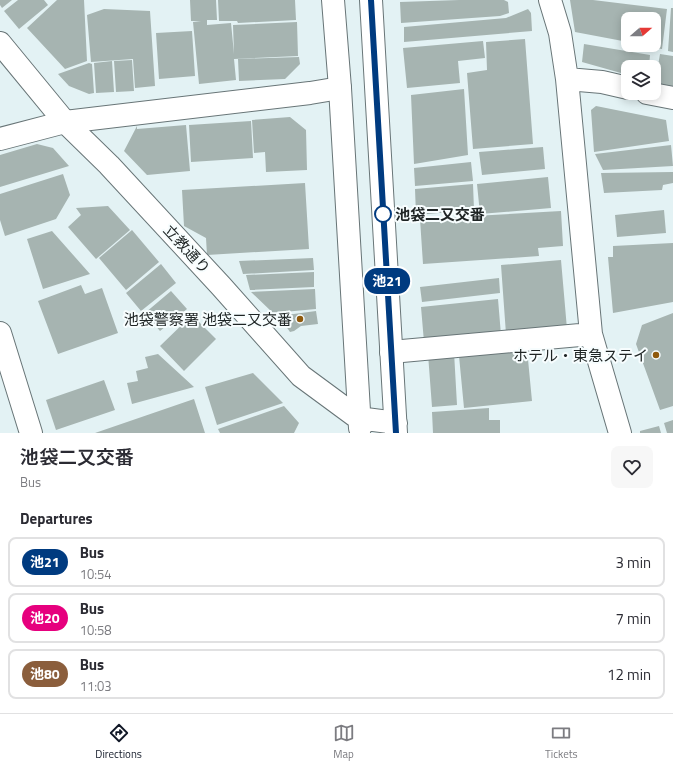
<!DOCTYPE html>
<html lang="en">
<head>
<meta charset="utf-8">
<style>
	body { margin:0; font-family:"Titillium Web","Noto Sans JP",sans-serif; background:#f7f7f7; color:#2b2b33; height:100vh; display:flex; flex-direction:column; font-size:15px; white-space:nowrap }
	* { box-sizing:border-box; margin:0 }
	p { font-size:13px; color:#7c7c81 }
	.icon { flex:none; width:22px; height:22px; fill:none; stroke:currentColor; stroke-width:2; stroke-linecap:round; stroke-linejoin:round }
	.map { position:relative; height:433px; overflow:hidden }
	.drawer { display:flex; flex-direction:column; background:#fff; flex:1 }
	.drawer>* { flex:none }
	.badge { padding:0 8px; border-radius:13px; font-size:14px; line-height:26px }
	.needle { width:26px; rotate:70deg }
	.tools { position:absolute; left:621px; top:12px; display:grid; gap:8px }
	.tools a { display:grid; place-items:center; width:40px; height:40px; border-radius:8px; background:#fff; box-shadow:0 2px 10px #0003; font-size:20px }
	.map>.badge { position:absolute; translate:-50% -50%; box-shadow:0 0 0 2px #fff }
	h2 { padding:0 20px; font-size:15px; line-height:36px }
	.round { display:grid; place-items:center; flex:none; width:42px; height:42px; border-radius:8px; background:#f7f7f7 }
	.overview { display:flex; align-items:center; justify-content:space-between; height:68px; padding:0 20px }
	h1 { font-size:19px; font-weight:600; line-height:30px }
	ul { padding:0; list-style:none }
	li { display:flex; align-items:center; gap:12px; height:50px; margin:0 8px 6px; padding:0 12px; border:2px solid #e1e1e2; border-radius:8px }
	li div { flex:1 }
	li b { display:block; font-size:15px }
	li em { font-style:normal }
	li .badge { min-width:44px; font-weight:700; text-align:center }
	.dock { display:flex; justify-content:space-around; align-items:center; height:56px; border-top:1px solid #e1e1e2; background:#fff; font-size:11px; color:#7c7c81 }
	.dock a { display:grid; justify-items:center; gap:2px }
	.dock .selected { color:#111827 }
	.map>svg:first-child { display:block }
</style>
</head>
<body>
<div class="map">
<svg width="673" height="433" viewBox="0 0 673 433">
	<rect width="100%" height="100%" fill="#e3f2f4"/>
	<!-- building -->
	<path fill="#a6b4b1" d="M0 0H12L2 8 0 5Z
		M18 0H44L48 5 19 29 4 11Z
		M57 0H84L87 61 65 69 27 28Z
		M190 0H216L217 20H207V25L231 23 234 54 233 25 297 22 298 56 234 59 236 80 199 84 193 22 201 21H191Z
		M218 0H295L296 20 238 23 237 21H219Z
		M459 0H504L508 2 509 13 500 16 401 23 400 2Z
		M570 0H593L667 9 662 49 644 46 654 45V19H628V42L575 32Z
		M671 8H673V52L668 51Z
		M104 9 150 11 155 86 135 88 133 59 91 62 87 15Z
		M528 9 531 13 532 31 404 42V27L506 18Z
		M192 31 195 76 159 79 156 33Z
		M525 39 533 144 473 149 467 73 487 70 486 42Z
		M483 41 485 58 458 61 460 83 407 88 403 48Z
		M584 44 650 55 649 67H628V75L582 62Z
		M660 54 673 56V92L654 89Z
		M299 57 300 64 285 79 239 81 238 59Z
		M132 60 134 91 116 92 114 61Z
		M112 61 114 92 96 93 94 63Z
		M89 63 92 64 94 93 89 94 69 86 58 74Z
		M464 89 468 155 414 164 411 95Z
		M596 106 666 120 669 141 594 152 591 110Z
		M290 117 306 130 307 170 266 172 265 152 254 153 252 120Z
		M251 121 253 158 191 162 189 125Z
		M186 125 190 171 147 175 124 151 137 126V129Z
		M37 144 53 148 69 166 0 187V155Z
		M671 145 673 166 603 170 595 154Z
		M543 147 545 169 482 175 479 152Z
		M471 162 473 181 415 186 414 168Z
		M673 172V183L663 185 662 190 604 193 601 173Z
		M63 174 70 195 56 219 5 236 0 220V194Z
		M548 177 551 208 480 214 477 184Z
		M305 183 309 249 207 255 206 238 184 226 182 190Z
		M473 184 474 210 416 215 415 189Z
		M108 206 130 230 96 259 68 227 81 215 76 208Z
		M664 210 666 233 617 237 615 215Z
		M561 211 563 246 538 248 539 256 423 264 420 219Z
		M132 230 159 262 126 290 99 258Z
		M52 231 90 274 43 289 27 239Z
		M673 243V302L613 313 608 257H613V246Z
		M313 258 314 270 243 274 239 261Z
		M561 260 567 329 506 334 501 265Z
		M161 264 176 283 141 311 126 293Z
		M314 272V287L250 290 246 275Z
		M499 278 500 293 422 302 420 287Z
		M81 285 85 294 102 288 118 333 58 354 38 301Z
		M315 289 316 309 273 313 251 292Z
		M171 291 187 309 160 331 145 313Z
		M498 299 501 335 424 342 421 307Z
		M316 311 318 324 301 326 294 331 290 332 279 316Z
		M673 313V406L660 410 636 344 642 325Z
		M192 315 216 339 184 371 160 346Z
		M527 349 532 401 464 408 459 356Z
		M454 352 457 405 432 407 428 354Z
		M158 354 194 387 132 404 127 383 138 381 136 371 148 368 145 357Z
		M253 373 283 403 217 425 205 387Z
		M104 380 115 410 56 430 46 400Z
		M194 399 205 433H95Z
		M284 406 299 423 294 433H220L218 429Z
		M489 408V420H500V433H433L432 412Z
		M673 420V433H667L664 423Z
		M659 426 661 433H640V431Z"/>
	<g fill="none" stroke-linecap="round" stroke-linejoin="round">
		<defs>
			<path id="minor" d="M550 0 560 33 567 79 591 334 620 433
				M567 79 602 82 628 88
				M647 93 673 98
				M0 139 65 122 310 93 340 88
				M0 333 31 433
				M391 352 591 334"/>
			<path id="tertiary" d="M333 0 340 88 360 428
				M371 0 396 433
				M0 43 65 122 109 165 221 286 301 376 358 418 396 423"/>
		</defs>
		<!-- minor casing -->
		<use href="#minor" stroke="#687577" stroke-width="24"/>
		<!-- tertiary casing -->
		<use href="#tertiary" stroke="#687577" stroke-width="24"/>
		<!-- minor -->
		<use href="#minor" stroke="#fff" stroke-width="22"/>
		<!-- tertiary -->
		<use href="#tertiary" stroke="#fff" stroke-width="22"/>
	</g>
	<g fill="none" stroke-linecap="round" stroke-linejoin="round">
		<defs>
			<path id="line" d="M371 0 396 433"/>
		</defs>
		<!-- line casing -->
		<use href="#line" stroke="#fff" stroke-width="9"/>
		<!-- line -->
		<use href="#line" stroke="#003b80" stroke-width="6"/>
	</g>
	<!-- markers -->
	<circle fill="#fff" stroke="#003b80" stroke-width="2" cx="383" cy="214" r="8"/>
	<g fill="#8f590c" stroke="#f7fdfe" stroke-width="1.5">
		<circle cx="300" cy="319" r="4"/>
		<circle cx="656" cy="355" r="4"/>
	</g>
	<g text-anchor="middle" dominant-baseline="central" stroke-width="4" stroke-linejoin="round" paint-order="stroke">
		<!-- stop labels -->
		<g font-size="15" font-weight="bold" fill="#1e2424" stroke="#f7fdfe" text-anchor="start">
			<text x="395" y="214">池袋二又交番</text>
		</g>
		<!-- street labels -->
		<g font-size="15" fill="#1e2424" stroke="#f7fdfe">
			<text transform="translate(187 249) rotate(47)">立教通り</text>
		</g>
		<!-- poi labels -->
		<g font-size="15" fill="#1e2424" stroke="#f7fdfe" text-anchor="end">
			<text x="292" y="319">池袋警察署 池袋二又交番</text>
			<text x="648" y="355">ホテル・東急ステイ</text>
		</g>
	</g>
</svg>
<div class="tools">
<a><svg class="needle" viewBox="-14 -14 28 28"><path d="M0-13l5 13h-10z" fill="#e53935"/><path d="M0 13l5-13h-10z" fill="#7c7c81"/></svg></a>
<a><svg class="icon" aria-label="layers" viewBox="0 0 24 24"><path d="M12 4l9 5-9 5-9-5zM3 14l9 5 9-5"/></svg></a>
</div>
<b class="badge" style="left:387px;top:281px;background:#003b80;color:#fff">池21</b>
</div>
<section class="drawer">
<div class="overview"><div><h1>池袋二又交番</h1><p>Bus</p></div><a class="round"><svg class="icon" aria-label="heart" viewBox="0 0 24 24"><path d="M12 20l-8-8c-3-5 5-10 8-4 3-6 11-1 8 4z"/></svg></a></div>
<h2>Departures</h2>
<ul>
<li><span class="badge" style="background:#003b80;color:#fff">池21</span><div><b>Bus</b><p>10:54</p></div><em>3 min</em></li>
<li><span class="badge" style="background:#e6007e;color:#fff">池20</span><div><b>Bus</b><p>10:58</p></div><em>7 min</em></li>
<li><span class="badge" style="background:#8b5e3c;color:#fff">池80</span><div><b>Bus</b><p>11:03</p></div><em>12 min</em></li>
</ul>
</section>
<nav class="dock">
<a class="selected"><svg class="icon" aria-label="directions" viewBox="0 0 24 24"><path d="M12 3l9 9-9 9-9-9zM9 14v-3h6M13 9l2 2-2 2"/></svg>Directions</a>
<a><svg class="icon" aria-label="map" viewBox="0 0 24 24"><path d="M3 6l6-2 6 2 6-2v14l-6 2-6-2-6 2zM9 4v14M15 6v14"/></svg>Map</a>
<a><svg class="icon" aria-label="tickets" viewBox="0 0 24 24"><path d="M3 7h18v10H3zM15 7v10"/></svg>Tickets</a>
</nav>
</body>
</html>
